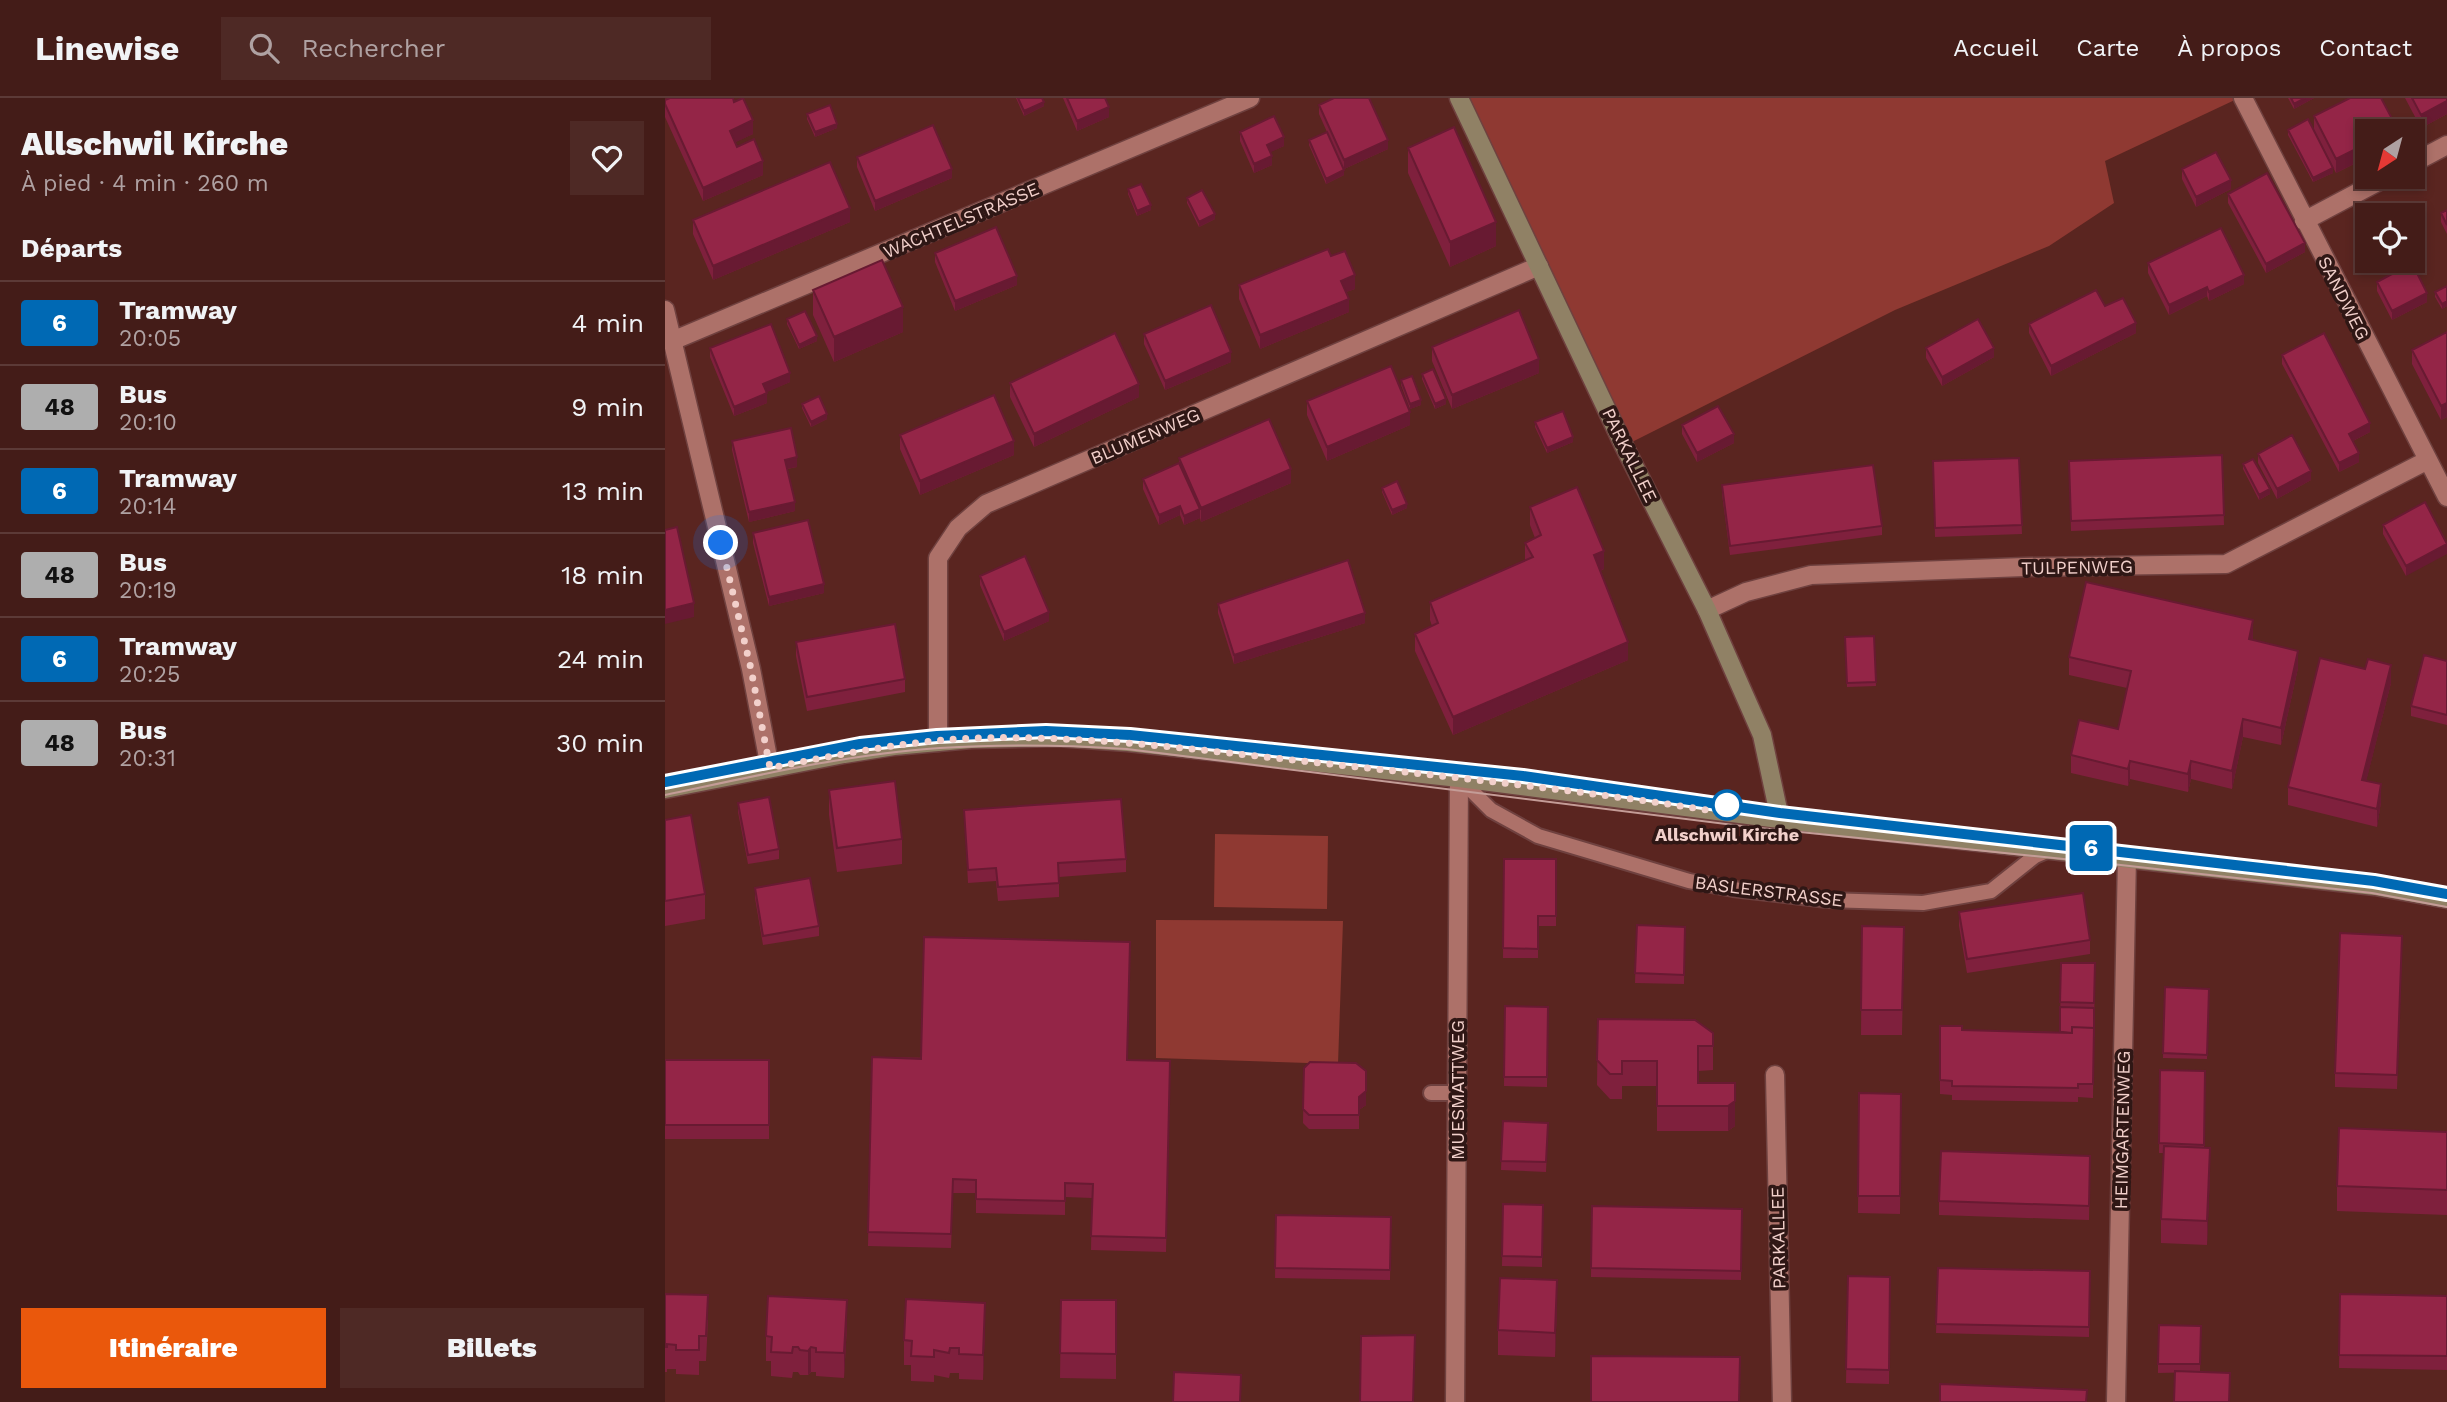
<!DOCTYPE html>
<html lang="fr">
<head>
<meta charset="utf-8">
<style>
	body { margin:0; font-family:"Work Sans",sans-serif; background:#4e2925; color:#f1f3f6; height:100vh; display:flex; flex-direction:column; font-size:26px; white-space:nowrap }
	* { box-sizing:border-box; margin:0 }
	p { font-size:23px; color:#afa1a2 }
	.icon { flex:none; width:38px; height:38px; fill:none; stroke:currentColor; stroke-width:2; stroke-linecap:round; stroke-linejoin:round }
	.map { position:relative; flex:1; overflow:hidden }
	.panel { display:flex; flex-direction:column; background:#441c18; width:665px }
	.panel>* { flex:none }
	.badge { padding:0 14px; border-radius:5px; font-size:24px; line-height:46px }
	.needle { width:46px; rotate:216deg }
	.controls { position:absolute; left:1690px; top:21px; display:grid; gap:14px }
	.controls a { display:grid; place-items:center; width:70px; height:70px; border-radius:0px; background:#441c18; box-shadow:0 4px 10px #0003,0 0 0 2px #5c3a37; font-size:35px }
	.you { position:absolute; width:35px; height:35px; margin:-18px; border:5px solid #fff; border-radius:50%; background:#1a73e8; box-shadow:0 0 0 10px #1a73e833 }
	.map>.badge { position:absolute; translate:-50% -50%; box-shadow:0 0 0 4px #fff }
	h2 { padding:0 21px; font-size:26px; line-height:63px }
	.round { display:grid; place-items:center; flex:none; width:74px; height:74px; border-radius:0px; background:#4e2925 }
	.head { display:flex; align-items:center; justify-content:space-between; height:119px; padding:0 21px }
	h1 { font-size:33px; font-weight:800; line-height:52px }
	.button { display:flex; gap:14px; margin-top:auto; padding:14px 21px }
	.button a { flex:1; height:80px; border-radius:0px; background:#ea580c; color:#fff; font-size:28px; font-weight:800; line-height:80px; text-align:center }
	.button a+a { background:#4e2925; color:#f1f3f6 }
	ul { padding:0; list-style:none }
	li { display:flex; align-items:center; gap:21px; height:84px; padding:0 21px; border-top:2px solid #5c3a37 }
	li div { flex:1 }
	li b { display:block; font-size:26px }
	li em { font-style:normal }
	li .badge { min-width:77px; font-weight:700; text-align:center }
	header { display:flex; align-items:center; gap:42px; box-sizing:border-box; height:98px; padding:0 35px; background:#441c18; border-bottom:2px solid #5c3a37 }
	header strong { font-size:33px }
	nav { display:flex; gap:38px; margin-inline-start:auto; font-size:24px }
	.search { width:490px; height:63px; background:#4e2925; display:flex; align-items:center; gap:18px; box-sizing:border-box; padding:0 24px; border-radius:0px; color:#afa1a2; font-size:26px }
	main { display:flex; flex:1; min-height:0 }
	.map>svg:first-child { display:block }
</style>
</head>
<body>
<header>
<strong>Linewise</strong>
<div class="search"><svg class="icon" aria-label="search" viewBox="0 0 24 24"><circle cx="10" cy="10" r="6"/><path d="M15 15l6 6"/></svg>Rechercher</div>
<nav><a>Accueil</a><a>Carte</a><a>À propos</a><a>Contact</a></nav>
</header>
<main>
<section class="panel">
<div class="head"><div><h1>Allschwil Kirche</h1><p>À pied · 4 min · 260 m</p></div><a class="round"><svg class="icon" aria-label="heart" viewBox="0 0 24 24"><path d="M12 20l-8-8c-3-5 5-10 8-4 3-6 11-1 8 4z"/></svg></a></div>
<h2>Départs</h2>
<ul>
<li><span class="badge" style="background:#0069b4;color:#fff">6</span><div><b>Tramway</b><p>20:05</p></div><em>4 min</em></li>
<li><span class="badge" style="background:#aeaeae;color:#111">48</span><div><b>Bus</b><p>20:10</p></div><em>9 min</em></li>
<li><span class="badge" style="background:#0069b4;color:#fff">6</span><div><b>Tramway</b><p>20:14</p></div><em>13 min</em></li>
<li><span class="badge" style="background:#aeaeae;color:#111">48</span><div><b>Bus</b><p>20:19</p></div><em>18 min</em></li>
<li><span class="badge" style="background:#0069b4;color:#fff">6</span><div><b>Tramway</b><p>20:25</p></div><em>24 min</em></li>
<li><span class="badge" style="background:#aeaeae;color:#111">48</span><div><b>Bus</b><p>20:31</p></div><em>30 min</em></li>
</ul>
<div class="button"><a>Itinéraire</a><a>Billets</a></div>
</section>
<div class="map">
<svg width="1782" height="1304" viewBox="0 0 1782 1304">
	<rect width="100%" height="100%" fill="#5a2520"/>
	<!-- green -->
	<path fill="#8f3932" d="M794 0H1574L1440 63 1449 105 1384 148 1230 212 959 348Z
		M550 736 663 738 662 811 549 809Z
		M491 822 678 823 673 966 491 960Z"/>
	<g fill="none" stroke-linecap="round" stroke-linejoin="round">
		<defs>
			<path id="lane" d="M794 680 826 712 873 738 1024 783 1068 791 1162 802 1258 805 1326 793 1370 758 1384 752
				M766 995H792"/>
			<path id="street" d="M1578 0 1782 399
				M1748 65 1782 47
				M1639 123 1722 79
				M0 212 86 571 105 670
				M7 243 585 0
				M1042 512 1081 494 1146 477 1359 469 1561 466 1763 362
				M273 644V460L293 430 321 406 874 168
				M1110 977 1117 1304
				M790 1304 794 680
				M1451 1304 1462 759"/>
			<path id="secondary" d="M794 0 959 348 1042 512 1078 594 1097 637 1115 721
				M0 691 179 656 229 648 306 641 392 639 463 644 794 680 1169 728 1710 788 1782 801"/>
		</defs>
		<!-- lane casing -->
		<use href="#lane" stroke="#6f413f" stroke-width="18"/>
		<!-- street casing -->
		<use href="#street" stroke="#6f413f" stroke-width="21"/>
		<!-- secondary casing -->
		<use href="#secondary" stroke="#6f413f" stroke-width="21"/>
		<!-- lane -->
		<use href="#lane" stroke="#ad7169" stroke-width="14"/>
		<!-- street -->
		<use href="#street" stroke="#ad7169" stroke-width="18"/>
		<!-- secondary -->
		<use href="#secondary" stroke="#908165" stroke-width="18"/>
		<!-- tram -->
		<path stroke="#c49c97" stroke-width="2" d="M0 684 195 646 272 638 381 633 465 637 858 679 1115 715 1709 783 1782 796
			M0 697C90 678 183 656 275 650 339 646 399 647 462 651L1085 729 1438 765 1707 795 1782 809"/>
	</g>
	<!-- wall -->
	<path fill="#7f203d" d="M351 0H377L379 8 359 18Z
		M398 0H440L444 19 412 33Z
		M1623 0H1649L1629 11Z
		M1740 0H1782V16L1756 30Z
		M0 2 88 36 70 44 72 49 98 77 38 103 0 19Z
		M654 7 723 51 679 71V77L661 86 644 47V42L662 34 654 16Z
		M142 16 172 30 150 39 142 21Z
		M1649 18 1732 33H1703V59L1671 75 1649 32Z
		M1623 32 1668 75 1648 84 1623 37Z
		M575 34 619 48 605 54 607 67 589 75 575 43Z
		M743 50 831 148 785 169 743 75Z
		M192 59 287 80 210 113 192 69Z
		M1517 71 1566 91 1531 109 1517 81Z
		M463 91 486 112 472 118 463 96Z
		M1563 96 1640 154 1601 175 1563 105Z
		M522 100 550 121 534 129 522 105Z
		M1782 112V136L1776 124V115Z
		M28 122 185 124 48 182 28 136Z
		M270 155 352 187 290 213 270 164Z
		M666 158 690 191 681 194 684 214 595 251 574 201V187Z
		M1720 163 1735 171 1762 204 1727 222 1712 193V184L1723 178 1720 172Z
		M1483 165 1579 186 1544 203 1542 198 1504 217 1483 175Z
		M1782 188V208L1777 211 1770 199V194Z
		M148 192 238 234 169 264 148 217Z
		M1440 208 1471 235 1386 278 1364 235V226Z
		M122 221 152 243 134 251 122 226Z
		M1782 234V319L1776 322 1747 266V252Z
		M479 236 566 264 500 292 479 246Z
		M767 249 874 275 787 311 767 263Z
		M45 250 125 284 101 294 102 305 69 318 45 259Z
		M1261 250 1329 259 1277 288 1261 260Z
		M1617 257 1705 334 1688 343 1694 364 1674 374 1617 266Z
		M757 276 781 306 770 311 757 281Z
		M736 282 756 307 745 311 736 287Z
		M345 285 474 299 369 349 345 299Z
		M642 303 745 327 662 363 642 317Z
		M137 306 162 321 146 329 137 310Z
		M870 324 908 344 882 355 870 329Z
		M1017 327 1069 345 1032 364 1017 336Z
		M235 337 349 357 255 397 235 351Z
		M67 343 132 369 122 371 130 413 84 424 67 352Z
		M1593 356 1646 382 1612 401 1593 365Z
		M1557 357 1559 427 1406 433 1404 363Z
		M514 360 626 385 536 424 535 420 519 427 515 417 494 427 478 391V381L514 366Z
		M1354 360 1357 436 1270 439 1268 363Z
		M1578 366 1605 396 1594 402 1578 371Z
		M1057 387 1217 428V437L1065 457 1057 396Z
		M717 390 742 410 727 417 717 394Z
		M1760 404 1741 478 1718 436V427Z
		M865 409 939 471 935 473 963 562 788 637 750 553V536L767 528 765 522V504L860 462V445L870 440 865 427Z
		M88 435 159 495 104 508 88 445Z
		M315 478 384 523 339 543 315 487Z
		M553 506 700 525 569 566 553 515Z
		M1209 538 1211 588 1182 589 1180 539Z
		M1588 540V542L1633 570 1616 647 1578 639 1567 691 1526 681 1523 694 1465 681 1463 688 1406 675V657L1453 631 1462 590 1404 577V559Z
		M131 544 240 581V594L142 613 131 558Z
		M1782 563V627L1746 618V608Z
		M1726 585 1701 683 1716 704 1712 729 1623 707V689Z
		M164 692 237 741V766L172 774 164 717Z
		M73 705 114 751V761L83 766 73 714Z
		M299 712 461 761V774L394 779V799L333 803 331 783 303 785Z
		M0 722 40 796V821L0 828Z
		M839 761H891V828H873V860H838Z
		M90 790 154 828V838L98 847 90 800Z
		M1294 814 1425 842V856L1302 875 1294 828Z
		M972 827 1020 829 1019 886 970 885Z
		M1197 828 1239 829 1237 937H1196Z
		M1737 851 1732 991 1670 989V975Z
		M1396 865H1430L1428 1000 1413 999V1004L1287 1002V997L1275 996V928L1297 932 1395 934Z
		M1500 889 1544 891 1542 961 1498 960Z
		M840 908 883 909 882 989 839 988Z
		M933 921 1048 935V972L1033 973V985H1070V1028L1063 1033H992V988H957V1001H945L932 987Z
		M207 959 505 963 501 1154 426 1152 427 1100 400 1099V1117L311 1115V1095H288L286 1150 203 1148Z
		M0 962H104V1041H0Z
		M639 970 701 1007 694 1012V1031H644L638 1025Z
		M1495 972 1540 973 1539 1050 1545 1075 1542 1147 1496 1145V1121L1499 1055H1494Z
		M1194 995 1236 996 1235 1116 1193 1115Z
		M838 1023 883 1025 881 1074 836 1072Z
		M1782 1034V1117L1672 1113V1088Z
		M1425 1058 1424 1122 1274 1117V1103Z
		M838 1106 878 1107 877 1169 837 1168Z
		M927 1108 1077 1111 1076 1182 926 1179Z
		M611 1117 726 1119 725 1182 610 1180Z
		M1273 1170 1425 1173 1424 1239 1271 1235Z
		M1183 1178 1225 1179 1224 1286 1181 1285Z
		M0 1196 43 1222 41 1263H34V1277L11 1276V1271H2V1274H0Z
		M1675 1196 1782 1198V1272L1674 1270Z
		M396 1202H451V1281L395 1280Z
		M892 1207 890 1259 833 1257V1232Z
		M182 1227 179 1280 151 1278V1274H146L143 1277H135L133 1274H128L127 1280 106 1278V1263H101V1238Z
		M1536 1228 1535 1274 1493 1275V1266Z
		M320 1229 318 1282 294 1281V1275H285L284 1280 269 1277V1284L246 1283V1267H239V1242Z"/>
	<!-- shaded-wall -->
	<path fill="#681a32" d="M1640 0H1649L1629 11V6Z
		M1782 3V16L1756 30V17Z
		M379 4V8L359 18V13Z
		M444 9V19L412 33V23Z
		M88 22V36L65 47V33Z
		M172 26V30L150 39V34Z
		M619 39V48L602 56V47Z
		M723 42V51L679 71V62Z
		M1703 45V59L1671 75V61Z
		M607 58V67L589 75V66Z
		M98 63V77L38 103V90Z
		M1668 70V75L1648 84V80Z
		M287 71V80L210 113V103Z
		M679 72V77L661 86V81Z
		M1566 82V91L1531 109V99Z
		M486 107V112L472 118V113Z
		M185 110V124L48 182V168Z
		M550 116V121L534 129V124Z
		M831 124V148L785 169V144Z
		M1640 145V154L1601 175V166Z
		M690 177V191L676 196V183Z
		M1579 177V186L1544 203V194Z
		M352 178V187L290 213V203Z
		M1542 189V198L1504 217V207Z
		M1762 195V204L1727 222V213Z
		M684 201V214L595 251V237Z
		M1782 203V208L1777 211V206Z
		M238 209V234L169 264V239Z
		M1471 225V235L1386 278V268Z
		M152 238V243L134 251V247Z
		M1329 250V259L1277 288V279Z
		M566 254V264L500 292V283Z
		M874 261V275L787 311V297Z
		M125 275V284L98 296V286Z
		M474 286V299L369 349V336Z
		M102 295V305L69 318V309Z
		M781 301V306L770 311V306Z
		M756 302V307L745 311V306Z
		M1782 305V319L1776 322V308Z
		M745 314V327L662 363V349Z
		M162 316V321L146 329V324Z
		M1705 325V334L1684 345V336Z
		M1069 336V345L1032 364V355Z
		M908 339V344L882 355V350Z
		M349 343V357L255 397V383Z
		M1694 355V364L1674 374V365Z
		M132 359V369L120 371V362Z
		M626 371V385L536 424V410Z
		M1646 373V382L1612 401V391Z
		M1605 391V396L1594 402V397Z
		M130 404V413L84 424V414Z
		M742 406V410L727 417V412Z
		M515 408V417L494 427V417Z
		M535 411V420L519 427V418Z
		M1782 446V456L1741 478V468Z
		M939 453V471L929 475V457Z
		M159 486V495L104 508V499Z
		M29 505V519L0 526V512Z
		M384 514V523L339 543V534Z
		M700 515V525L569 566V557Z
		M1588 522V540L1584 559V541Z
		M963 544V562L788 637V619Z
		M1633 553V570L1616 647V630Z
		M1726 567V585L1697 700V682Z
		M1578 621V639L1567 691V673Z
		M1465 663V681L1463 688V671Z
		M1526 663V681L1523 694V676Z
		M1716 686V704L1712 729V711Z
		M701 993V1007L694 1012V1031V999Z
		M1070 1003V1028L1063 1033V1008Z
		M1545 1050V1075L1542 1147V1123Z
		M892 1182V1207L890 1259V1235Z
		M182 1202V1227L179 1280V1255Z
		M320 1205V1229L318 1282V1257Z
		M146 1249V1274L143 1277V1253Z"/>
	<!-- building -->
	<path fill="#942547" stroke="#681a32" stroke-width="2" d="M5 0H68L69 4 78 0 88 22 65 33 72 49 89 41 98 63 38 90 0 6V2Z
		M353 0H377L379 4 359 13Z
		M402 0H440L444 9 412 23Z
		M669 0H704L723 42 679 62 654 7Z
		M1626 0H1640L1629 6Z
		M1685 0H1716L1732 30 1726 33H1703V45L1671 61 1649 18Z
		M1747 0H1782V3L1756 17Z
		M165 7 172 26 150 34 142 16Z
		M609 18 619 39 602 47 607 58 589 66 575 34Z
		M1643 21 1668 70 1648 80 1623 32Z
		M268 27 287 71 210 103 192 59Z
		M789 29 831 124 785 144 743 50Z
		M662 34 679 72 661 81 644 42Z
		M1551 54 1566 82 1531 99 1517 71Z
		M165 64 185 110 48 168 28 122Z
		M1602 75 1640 145 1601 166 1563 96Z
		M476 86 486 107 472 113 463 91Z
		M537 92 550 116 534 124 522 100Z
		M1782 112V127L1776 115Z
		M331 129 352 178 290 203 270 155Z
		M1556 130 1579 177 1544 194 1542 189 1504 207 1483 165Z
		M663 151 666 158 680 153 690 177 676 183 684 201 595 237 574 187Z
		M217 162 238 209 169 239 148 192Z
		M1720 163H1730L1735 171 1747 165 1762 195 1727 213 1712 184 1727 176Z
		M1782 188V203L1777 206 1770 194Z
		M1431 192 1440 208 1458 200 1471 225 1386 268 1364 226Z
		M546 207 566 254 500 283 479 236Z
		M854 212 874 261 787 297 767 249Z
		M140 213 152 238 134 247 122 221Z
		M1313 221 1329 250 1277 279 1261 250Z
		M106 226 125 275 98 286 102 295 69 309 45 250Z
		M1782 234V305L1776 308 1747 252Z
		M450 235 474 286 369 336 345 285Z
		M1659 235 1705 325 1684 336 1694 355 1674 365 1617 257Z
		M726 268 745 314 662 349 642 303Z
		M768 271 781 301 770 306 757 276Z
		M747 278 756 302 745 306 736 282Z
		M329 297 349 343 255 383 235 337Z
		M154 298 162 316 146 324 137 306Z
		M1053 308 1069 336 1032 355 1017 327Z
		M898 313 908 339 882 350 870 324Z
		M604 321 626 371 536 410 514 360Z
		M126 330 132 359 120 362 130 404 84 414 67 343Z
		M1627 337 1646 373 1612 391 1593 356Z
		M1557 357 1559 417 1406 423 1404 363Z
		M1354 360 1357 427 1270 430 1268 363Z
		M1588 361 1605 391 1594 397 1578 366Z
		M514 365 535 411 519 418 515 408 494 417 478 381Z
		M1208 367 1217 428 1065 448 1057 387Z
		M732 383 742 406 727 412 717 390Z
		M912 389 939 453 929 457 963 544 788 619 750 536 773 525 765 504 868 459 860 445 876 437 865 409Z
		M1760 404 1782 446 1741 468 1718 427Z
		M143 422 159 486 104 499 88 435Z
		M12 429 29 505 0 512V432Z
		M360 458 384 514 339 534 315 478Z
		M683 462 700 515 569 557 553 506Z
		M1421 484 1588 522 1584 541 1633 553 1616 630 1578 621 1567 673 1526 663 1523 676 1465 663 1463 671 1406 657 1414 622 1453 631 1466 573 1404 559Z
		M230 526 240 581 142 599 131 544Z
		M1209 538 1211 584 1182 585 1180 539Z
		M1759 557 1782 563V617L1746 608Z
		M1655 560 1700 571 1703 561 1726 567 1697 682 1716 686 1712 711 1623 689Z
		M230 683 237 741 172 750 164 692Z
		M104 699 114 751 83 757 73 705Z
		M456 701 461 761 393 765 394 785 333 789 331 770 303 772 299 712Z
		M26 717 40 796 0 803V722Z
		M839 761H891V818H873V851L838 850Z
		M145 780 154 828 98 838 90 790Z
		M1418 795 1425 842 1302 861 1294 814Z
		M972 827 1020 829 1019 877 970 875Z
		M1197 828 1239 829 1237 912H1196Z
		M1675 835 1737 838 1732 977 1670 975Z
		M259 839 465 844 462 962 505 963 501 1140 426 1138 428 1086 400 1085V1103L311 1101V1082L288 1081 286 1136 203 1134 207 959 256 961Z
		M1396 865H1430L1429 905 1395 904Z
		M1500 889 1544 891 1542 957 1498 955Z
		M840 908 883 909 882 979H839Z
		M1395 909 1429 910V939V930L1407 929V935L1395 934Z
		M933 921 1030 922 1048 935V948H1033V985H1070V1003L1063 1008H992V963H957V976H945L932 962Z
		M1275 928H1297V932L1407 935V929L1429 930 1428 986H1413V990L1287 988V983L1275 982Z
		M0 962H104V1027H0Z
		M645 964 691 965 701 973V993L694 999V1017H644L638 1011 639 970Z
		M1495 972 1540 973 1539 1047 1494 1045Z
		M1194 995 1236 996 1235 1098H1193Z
		M838 1023 883 1025 881 1064 836 1063Z
		M1674 1030 1782 1034V1092L1672 1088Z
		M1499 1048 1545 1050 1542 1123 1496 1121Z
		M1276 1053 1425 1058 1424 1108 1274 1103Z
		M838 1106 878 1107 877 1159 837 1158Z
		M927 1108 1077 1111 1076 1173 926 1170Z
		M611 1117 726 1119 725 1172 610 1170Z
		M1273 1170 1425 1173 1424 1229 1271 1226Z
		M1183 1178 1225 1179 1224 1272 1181 1271Z
		M835 1180 892 1182 890 1235 833 1232Z
		M0 1196 43 1197 41 1238H34V1252H11V1247L2 1246V1249H0Z
		M1675 1196 1782 1198V1258L1674 1257Z
		M103 1198 182 1202 179 1255 151 1254V1250L146 1249 143 1253 135 1252 133 1249H128L127 1255 106 1254 107 1239 101 1238Z
		M241 1201 320 1205 318 1257 294 1256V1250H285L284 1255 269 1252V1259L246 1258 247 1243 239 1242Z
		M396 1202H451V1256L395 1255Z
		M1494 1227 1536 1228 1535 1266H1493Z
		M750 1237 748 1304H695L696 1238Z
		M926 1258 1075 1259 1074 1304H926Z
		M1510 1273 1565 1275 1564 1304H1509Z
		M509 1274 576 1277 575 1304H508Z
		M1275 1286 1422 1292 1421 1304H1275Z"/>
	<g fill="none" stroke-linecap="round" stroke-linejoin="round">
		<defs>
			<path id="line" d="M0 684 195 646 272 638 381 633 465 637 858 678 1115 715 1709 783 1782 796"/>
		</defs>
		<!-- line casing -->
		<use href="#line" stroke="#fff" stroke-width="16"/>
		<!-- line -->
		<use href="#line" stroke="#0069b4" stroke-width="10"/>
		<!-- walk -->
		<path stroke="#f2d0cb" stroke-width="7" stroke-dasharray="0 12.6" d="M56 445 86 571 105 670C172 657 240 643 309 640 422 637 534 652 646 664 785 679 924 693 1061 715L1062 707"/>
	</g>
	<!-- markers -->
	<circle fill="#fff" stroke="#0069b4" stroke-width="3.5" cx="1062" cy="707" r="14"/>
	<g text-anchor="middle" dominant-baseline="central" stroke-width="7" stroke-linejoin="round" paint-order="stroke">
		<!-- street labels -->
		<g font-size="18" fill="#f2d0cb" stroke="#2f1715">
			<text transform="translate(296 122) rotate(-23)">WACHTELSTRASSE</text>
			<text transform="translate(1679 200) rotate(63)">SANDWEG</text>
			<text transform="translate(480 338) rotate(-23)">BLUMENWEG</text>
			<text transform="translate(965 357) rotate(64)">PARKALLEE</text>
			<text transform="translate(1412 469) rotate(-1)">TULPENWEG</text>
			<text transform="translate(1104 793) rotate(7)">BASLERSTRASSE</text>
			<text transform="translate(792 992) rotate(-90)">MUESMATTWEG</text>
			<text transform="translate(1457 1032) rotate(-89)">HEIMGARTENWEG</text>
			<text transform="translate(1113 1140) rotate(-91)">PARKALLEE</text>
		</g>
		<!-- stop labels -->
		<g font-size="18" font-weight="bold" fill="#f2d0cb" stroke="#2f1715">
			<text x="1062" y="736">Allschwil Kirche</text>
		</g>
	</g>
</svg>
<div class="controls">
<a><svg class="needle" viewBox="-14 -14 28 28"><path d="M0-13l5 13h-10z" fill="#e53935"/><path d="M0 13l5-13h-10z" fill="#afa1a2"/></svg></a>
<a><svg class="icon" aria-label="locate" viewBox="0 0 24 24"><circle cx="12" cy="12" r="6"/><path d="M12 2v4M12 18v4M2 12h4M18 12h4"/></svg></a>
</div>
<div class="you" style="left:56px;top:445px"></div>
<b class="badge" style="left:1426px;top:750px;background:#0069b4;color:#fff">6</b>
</div>
</main>
</body>
</html>
